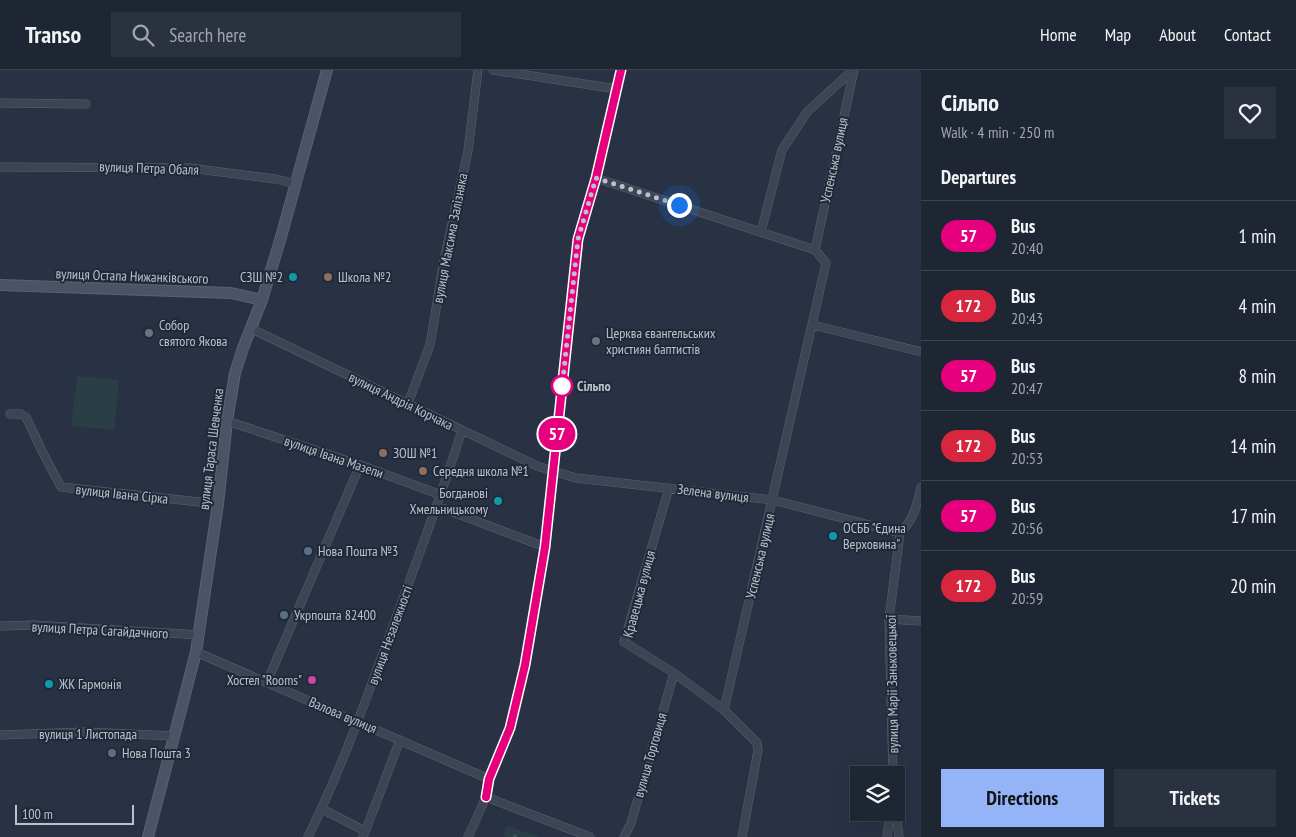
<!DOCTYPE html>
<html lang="en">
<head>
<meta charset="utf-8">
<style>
	body { margin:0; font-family:"PT Sans Narrow",sans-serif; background:#2b323f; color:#f1f3f6; height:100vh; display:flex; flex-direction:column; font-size:19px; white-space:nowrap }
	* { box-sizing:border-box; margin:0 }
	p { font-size:16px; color:#a1a5ac }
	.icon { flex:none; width:28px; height:28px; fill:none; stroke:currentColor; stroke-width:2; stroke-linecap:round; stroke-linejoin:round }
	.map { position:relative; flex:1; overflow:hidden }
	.side { display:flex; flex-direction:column; background:#1e2633; width:375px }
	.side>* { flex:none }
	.badge { padding:0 10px; border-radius:16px; font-size:18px; line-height:32px }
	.controls { position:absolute; left:850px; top:696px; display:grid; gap:10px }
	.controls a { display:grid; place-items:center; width:55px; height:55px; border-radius:0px; background:#1e2633; box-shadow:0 5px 20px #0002,0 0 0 1px #3c434e; font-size:25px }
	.scale { position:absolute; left:15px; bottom:12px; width:119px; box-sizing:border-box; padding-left:5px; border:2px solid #bac0cd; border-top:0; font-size:14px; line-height:18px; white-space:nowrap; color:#bac0cd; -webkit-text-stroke:4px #212939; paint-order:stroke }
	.you { position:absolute; width:25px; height:25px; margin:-12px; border:4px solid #fff; border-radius:50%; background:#1a73e8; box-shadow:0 0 0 8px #1a73e833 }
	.map>.badge { position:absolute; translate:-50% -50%; box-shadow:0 0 0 2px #fff }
	h2 { padding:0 20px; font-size:19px; line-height:45px }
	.round { display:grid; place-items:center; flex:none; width:52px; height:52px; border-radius:0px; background:#2b323f }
	.overview { display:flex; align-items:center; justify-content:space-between; height:85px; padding:0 20px }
	h1 { font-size:24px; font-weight:700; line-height:38px }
	.action { display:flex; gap:10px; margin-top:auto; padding:10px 20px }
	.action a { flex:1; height:58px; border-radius:0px; background:#95b3f7; color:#111; font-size:20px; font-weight:700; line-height:58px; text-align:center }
	.action a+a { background:#2b323f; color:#f1f3f6 }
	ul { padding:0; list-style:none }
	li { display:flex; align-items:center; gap:15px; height:70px; padding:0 20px; border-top:1px solid #3c434e }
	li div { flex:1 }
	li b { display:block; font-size:19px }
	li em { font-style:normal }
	li .badge { min-width:55px; font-weight:700; text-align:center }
	header { display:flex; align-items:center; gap:30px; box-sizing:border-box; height:70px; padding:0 25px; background:#1e2633; border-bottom:1px solid #3c434e }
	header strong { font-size:24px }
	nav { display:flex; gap:28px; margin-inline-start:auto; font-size:18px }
	.search { width:350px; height:45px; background:#2b323f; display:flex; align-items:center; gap:12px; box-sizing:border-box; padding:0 18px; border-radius:0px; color:#a1a5ac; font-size:19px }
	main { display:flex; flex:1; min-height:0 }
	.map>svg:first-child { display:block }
</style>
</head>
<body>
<header>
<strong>Transo</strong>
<div class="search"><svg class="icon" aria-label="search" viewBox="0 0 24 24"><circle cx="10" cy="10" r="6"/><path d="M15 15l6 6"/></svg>Search here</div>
<nav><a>Home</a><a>Map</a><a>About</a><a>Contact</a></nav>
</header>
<main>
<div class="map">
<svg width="921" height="767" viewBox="0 0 921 767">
	<defs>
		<pattern id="forest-firs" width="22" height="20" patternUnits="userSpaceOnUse" patternTransform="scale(1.25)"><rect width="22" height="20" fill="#2a3f45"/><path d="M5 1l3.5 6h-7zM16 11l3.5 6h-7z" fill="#47595f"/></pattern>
	</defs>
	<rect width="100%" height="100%" fill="#283244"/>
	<!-- green -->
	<path fill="#2a3f45" d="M77 306 119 310 114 360 71 356Z"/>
	<!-- forest -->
	<path fill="url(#forest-firs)" d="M507 756 539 767H506L504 762Z"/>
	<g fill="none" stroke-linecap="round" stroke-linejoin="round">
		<defs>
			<path id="street" d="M493 0 617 19
				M0 33 86 34
				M0 97 190 98 276 109 296 114
				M596 108 815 180 826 193 724 640 757 673 758 680 742 767
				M761 162 782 80 807 42 853 0
				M815 180 854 0
				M813 255 921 282
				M250 258 537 396 576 408 773 430 900 463
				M408 333 430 275 444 190 468 81 478 0
				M10 344H21L26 347 43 383 61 417 218 434
				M227 351 360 395 441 425
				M669 418 624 572 674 603 724 640
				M437 436 545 477
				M900 463C914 449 917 435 921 417
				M889 549 921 551
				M0 556 34 555 200 565
				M196 582 489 709
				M267 612 360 395
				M0 665 84 662 175 666
				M893 705 889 549 900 463
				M486 727 590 767
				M322 739 365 761
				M896 742 899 767
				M308 767C340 702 364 635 389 567 414 498 440 430 462 360
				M363 767 400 670
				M468 767 486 727 489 709 510 658 525 595 545 477 579 169 596 108 621 0
				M624 767 631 753 674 603
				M887 767 890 742"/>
			<path id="secondary" d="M0 215 231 223 262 230
				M148 767 196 582 218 434 227 351 235 303 243 278 262 230 281 167 327 0"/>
		</defs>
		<!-- street casing -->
		<use href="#street" stroke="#5b6271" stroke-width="9"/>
		<!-- secondary casing -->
		<use href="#secondary" stroke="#5b6271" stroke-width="12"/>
		<!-- street -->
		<use href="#street" stroke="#3d4453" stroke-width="8"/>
		<!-- secondary -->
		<use href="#secondary" stroke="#4b5366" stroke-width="10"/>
	</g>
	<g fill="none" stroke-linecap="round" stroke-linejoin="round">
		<defs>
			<path id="line" d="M486 727 489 709 510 658 525 595 545 477 578 169 596 108 621 0"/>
		</defs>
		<!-- line casing -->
		<use href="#line" stroke="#fff" stroke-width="11"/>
		<!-- line -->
		<use href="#line" stroke="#e6007e" stroke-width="8"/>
		<!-- walk -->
		<path stroke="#bac0cd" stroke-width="5" stroke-dasharray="0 9" d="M562 316V318L578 169 596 108 679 135"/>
	</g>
	<!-- markers -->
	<g fill="#0f9aa8" stroke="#212939" stroke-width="2">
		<circle cx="293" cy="207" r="5"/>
		<circle cx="498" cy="431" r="5"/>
		<circle cx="833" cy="466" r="5"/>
		<circle cx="49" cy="614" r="5"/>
	</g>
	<g fill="#8d6e63" stroke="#212939" stroke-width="2">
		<circle cx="328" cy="207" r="5"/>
		<circle cx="383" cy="383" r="5"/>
		<circle cx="423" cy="401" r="5"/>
	</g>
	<g fill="#6b7280" stroke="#212939" stroke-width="2">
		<circle cx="149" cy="263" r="5"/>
		<circle cx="596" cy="271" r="5"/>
	</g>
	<circle fill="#fff" stroke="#e6007e" stroke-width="2.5" cx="562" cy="316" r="10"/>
	<g fill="#5c6f8a" stroke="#212939" stroke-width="2">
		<circle cx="308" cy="481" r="5"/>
		<circle cx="284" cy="545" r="5"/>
		<circle cx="112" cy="683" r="5"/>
	</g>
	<circle fill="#d1479c" stroke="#212939" stroke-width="2" cx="312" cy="610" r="5"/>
	<g text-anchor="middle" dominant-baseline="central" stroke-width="4" stroke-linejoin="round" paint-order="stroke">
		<!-- street labels -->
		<g font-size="14" fill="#bac0cd" stroke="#212939">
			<text transform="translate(834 90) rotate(-78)">Успенська вулиця</text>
			<text transform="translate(149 98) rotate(2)">вулиця Петра Обаля</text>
			<text transform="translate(450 168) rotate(-79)">вулиця Максима Залізняка</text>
			<text transform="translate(132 206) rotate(2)">вулиця Остапа Нижанківського</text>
			<text transform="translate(401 331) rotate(26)">вулиця Андрія Корчака</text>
			<text transform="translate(211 379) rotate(-83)">вулиця Тараса Шевченка</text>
			<text transform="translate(334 387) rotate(19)">вулиця Івана Мазепи</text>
			<text transform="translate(713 423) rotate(7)">Зелена вулиця</text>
			<text transform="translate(122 424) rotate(6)">вулиця Івана Сірка</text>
			<text transform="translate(760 486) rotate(-77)">Успенська вулиця</text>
			<text transform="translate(639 524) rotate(-75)">Кравецька вулиця</text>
			<text transform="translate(100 560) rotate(3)">вулиця Петра Сагайдачного</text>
			<text transform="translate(390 565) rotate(-70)">вулиця Незалежності</text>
			<text transform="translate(892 614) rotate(-91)">вулиця Марії Заньковецької</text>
			<text transform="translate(343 645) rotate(23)">Валова вулиця</text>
			<text x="88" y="664">вулиця 1 Листопада</text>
			<text transform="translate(650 685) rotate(-74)">вулиця Торговиця</text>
		</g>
		<!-- poi labels -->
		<g font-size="14" fill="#bac0cd" stroke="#212939" text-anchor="start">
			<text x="283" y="207" text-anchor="end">СЗШ №2</text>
			<text x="338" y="207">Школа №2</text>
			<text x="159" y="255">Собор<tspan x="159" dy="16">святого Якова</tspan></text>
			<text x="606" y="263">Церква євангельських<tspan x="606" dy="16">християн баптистів</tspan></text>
			<text x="393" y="383">ЗОШ №1</text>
			<text x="433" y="401">Середня школа №1</text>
			<text x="488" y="423" text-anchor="end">Богданові<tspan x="488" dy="16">Хмельницькому</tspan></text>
			<text x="843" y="458">ОСББ "Єдина<tspan x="843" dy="16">Верховина"</tspan></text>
			<text x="318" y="481">Нова Пошта №3</text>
			<text x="294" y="545">Укрпошта 82400</text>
			<text x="302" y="610" text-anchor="end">Хостел "Rooms"</text>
			<text x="59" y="614">ЖК Гармонія</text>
			<text x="122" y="683">Нова Пошта 3</text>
		</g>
		<!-- stop labels -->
		<g font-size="14" font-weight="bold" fill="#bac0cd" stroke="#212939" text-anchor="start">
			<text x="577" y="316">Сільпо</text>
		</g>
	</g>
</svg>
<div class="controls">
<a><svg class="icon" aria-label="layers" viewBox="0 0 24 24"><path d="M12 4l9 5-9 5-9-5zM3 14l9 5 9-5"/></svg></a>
</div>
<div class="scale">100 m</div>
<div class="you" style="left:679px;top:135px"></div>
<b class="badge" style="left:557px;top:364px;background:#e6007e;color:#fff">57</b>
</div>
<section class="side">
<div class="overview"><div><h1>Сільпо</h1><p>Walk · 4 min · 250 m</p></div><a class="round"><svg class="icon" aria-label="heart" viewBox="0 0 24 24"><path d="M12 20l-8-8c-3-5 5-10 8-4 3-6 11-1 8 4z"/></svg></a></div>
<h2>Departures</h2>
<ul>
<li><span class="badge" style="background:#e6007e;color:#fff">57</span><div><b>Bus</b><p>20:40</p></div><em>1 min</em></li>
<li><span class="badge" style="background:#d7263d;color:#fff">172</span><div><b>Bus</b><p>20:43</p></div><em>4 min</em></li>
<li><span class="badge" style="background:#e6007e;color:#fff">57</span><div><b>Bus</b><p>20:47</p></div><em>8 min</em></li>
<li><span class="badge" style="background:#d7263d;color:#fff">172</span><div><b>Bus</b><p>20:53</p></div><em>14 min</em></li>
<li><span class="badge" style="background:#e6007e;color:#fff">57</span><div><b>Bus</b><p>20:56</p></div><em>17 min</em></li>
<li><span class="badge" style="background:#d7263d;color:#fff">172</span><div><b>Bus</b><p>20:59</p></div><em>20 min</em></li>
</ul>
<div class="action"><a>Directions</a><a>Tickets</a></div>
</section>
</main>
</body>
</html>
